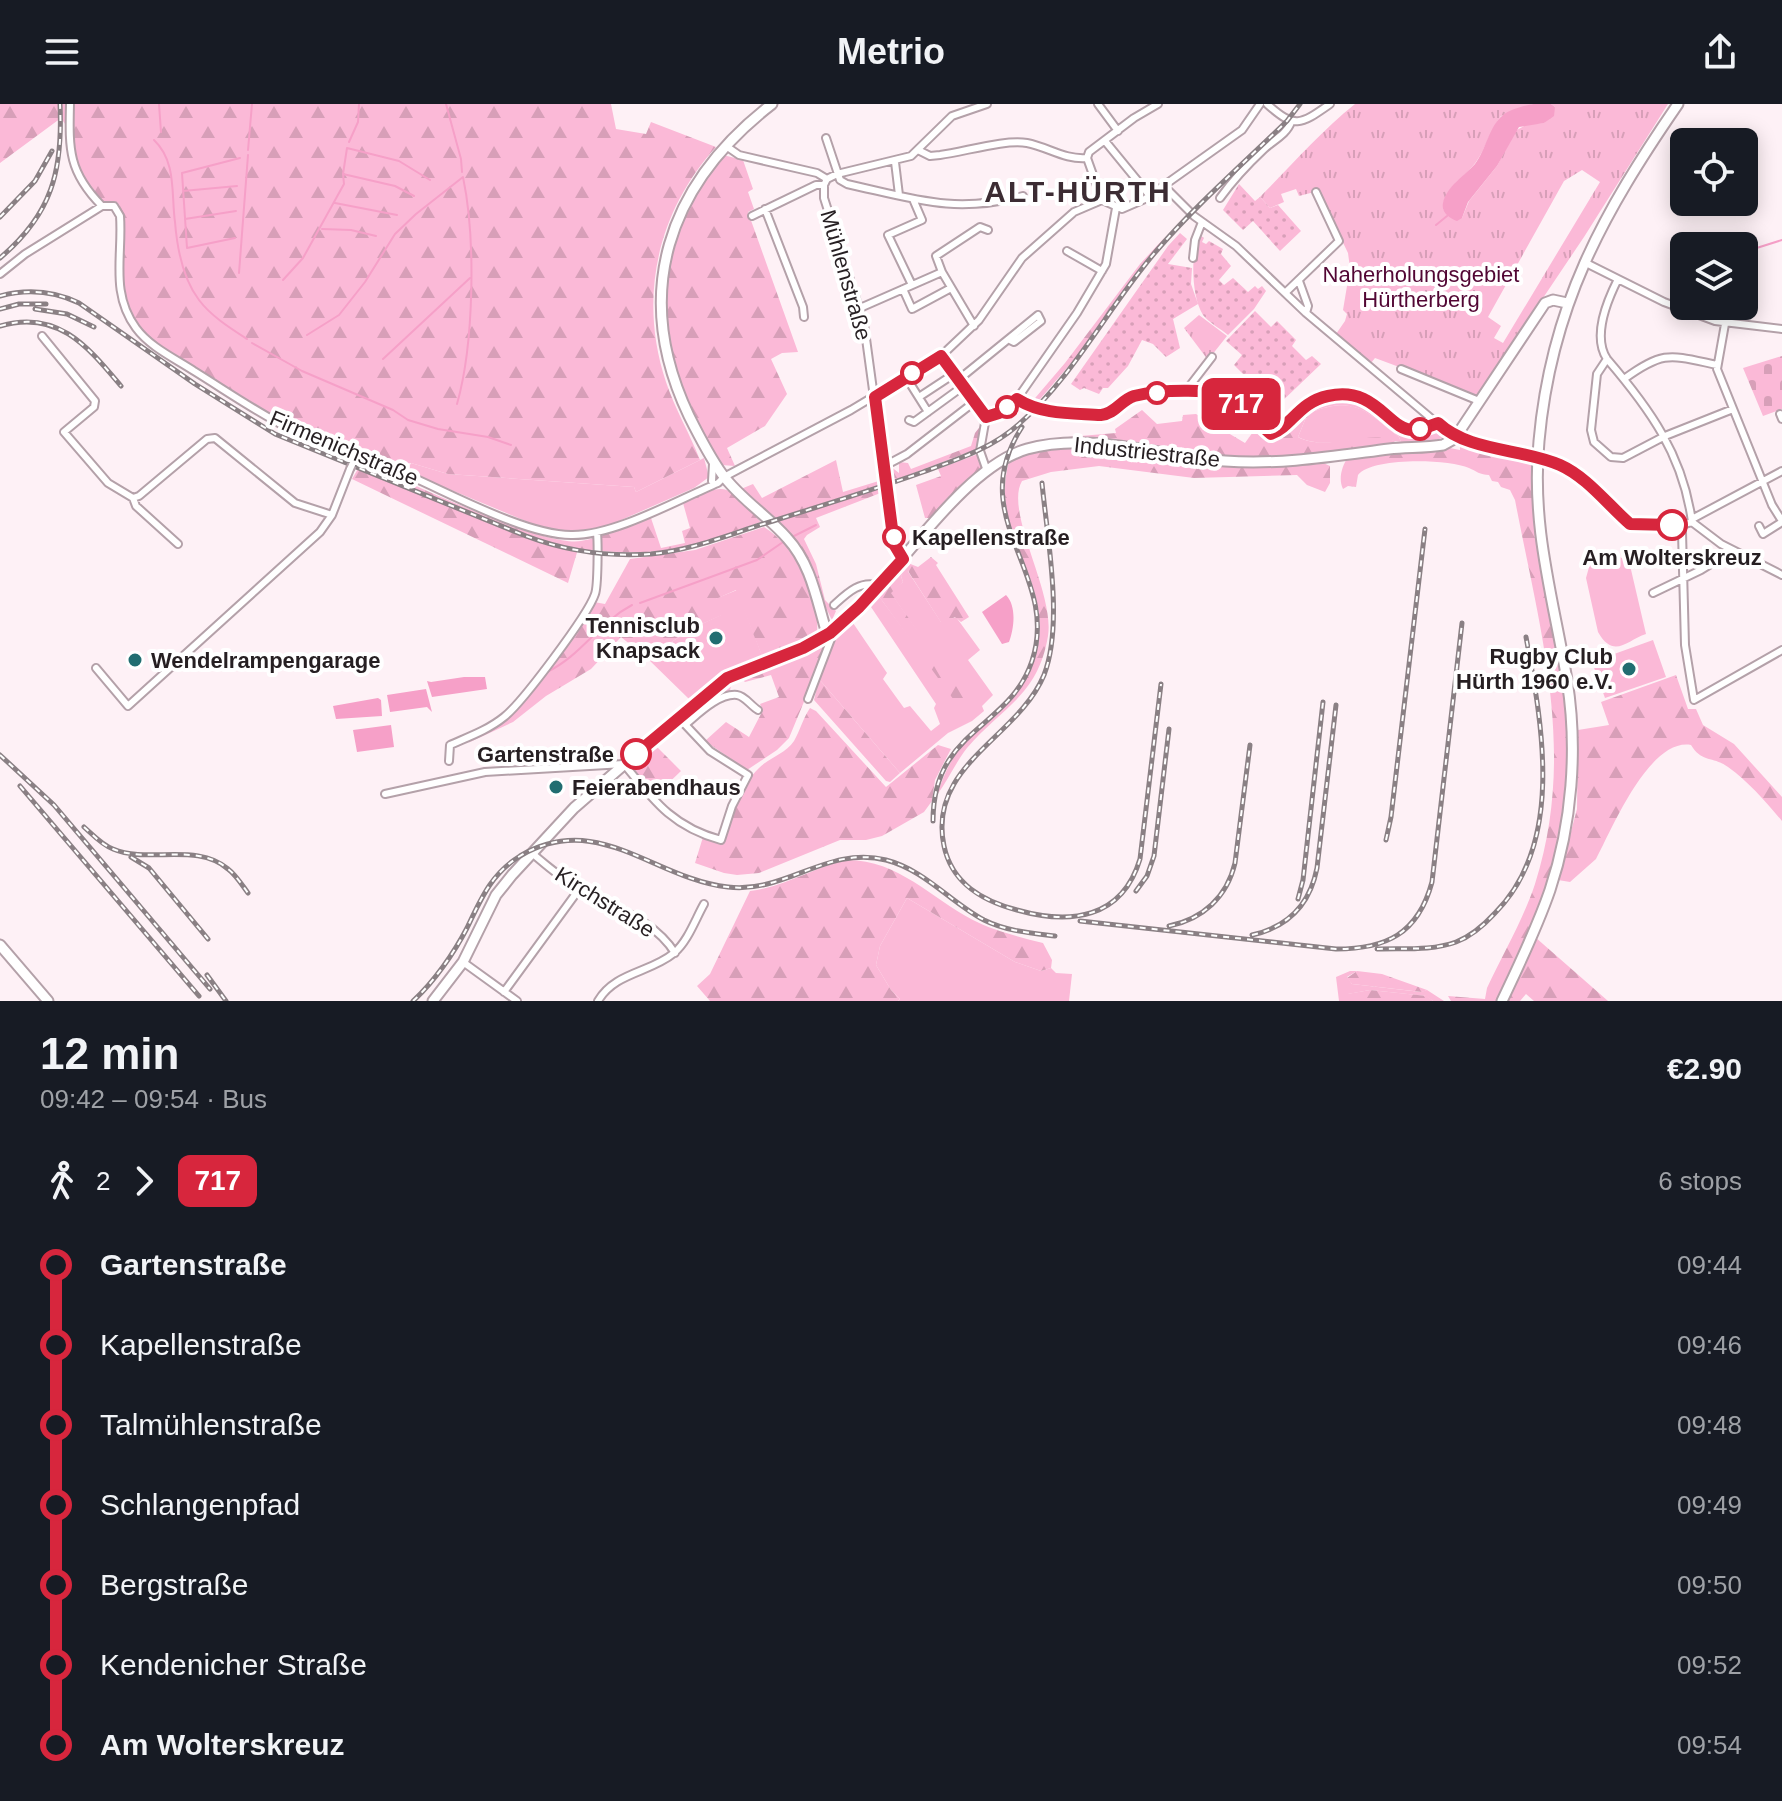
<!DOCTYPE html>
<html lang="en">
<head>
<meta charset="utf-8">
<style>
	body { margin:0; font-family:Arial,sans-serif; background:#20242c; color:#f1f3f6; height:100vh; display:flex; flex-direction:column; font-size:30px; white-space:nowrap }
	* { box-sizing:border-box; margin:0 }
	p { font-size:26px; color:#9ea1a6 }
	.icon { flex:none; width:44px; height:44px; fill:none; stroke:currentColor; stroke-width:2; stroke-linecap:round; stroke-linejoin:round }
	.map { position:relative; height:897px; overflow:hidden }
	.drawer { display:flex; flex-direction:column; background:#171b24; flex:1 }
	.drawer>* { flex:none }
	.badge { padding:0 16px; border-radius:12px; font-size:28px; line-height:52px }
	.controls { position:absolute; left:1670px; top:24px; display:grid; gap:16px }
	.controls a { display:grid; place-items:center; width:88px; height:88px; border-radius:12px; background:#171b24; box-shadow:0 4px 20px #0003; font-size:40px }
	.map>.badge { position:absolute; translate:-50% -50%; box-shadow:0 0 0 4px #fff }
	.legs { display:flex; align-items:center; gap:12px; height:88px; padding:0 40px; font-size:26px }
	.legs p { margin-inline-start:auto }
	.overview { display:flex; align-items:center; justify-content:space-between; height:136px; padding:0 40px }
	h1 { font-size:44px; font-weight:800; line-height:60px }
	ul { padding:0 40px; list-style:none }
	li { display:flex; align-items:center; gap:28px; height:80px; font-size:30px }
	li i { display:grid; place-items:center; width:12px; height:100%; margin:0 10px; background:currentColor }
	li i::after { content:''; width:20px; height:20px; margin:-10px; border:6px solid; border-radius:50%; background:#171b24 }
	li p { margin-inline-start:auto }
	li:first-child i { background:linear-gradient(#0000 50%,currentColor 0) }
	li:last-child i { background:linear-gradient(currentColor 50%,#0000 0) }
	header { display:flex; justify-content:space-between; align-items:center; height:104px; padding:0 40px; background:#171b24; font-size:36px; font-weight:800 }
	.map>svg:first-child { display:block }
</style>
</head>
<body>
<header><svg class="icon" aria-label="menu" viewBox="0 0 24 24"><path d="M4 6h16M4 12h16M4 18h16"/></svg>Metrio<svg class="icon" aria-label="share" viewBox="0 0 24 24"><path d="M12 15V3M7 8l5-5 5 5M5 13v7h14v-7"/></svg></header>
<div class="map">
<svg width="1782" height="897" viewBox="0 0 1782 897">
	<defs>
		<pattern id="forest-firs" width="22" height="20" patternUnits="userSpaceOnUse" patternTransform="scale(2)"><rect width="22" height="20" fill="#fbb9d7"/><path d="M5 1l3.5 6h-7zM16 11l3.5 6h-7z" fill="#d79fb8"/></pattern>
		<pattern id="cemetery-stones" width="16" height="16" patternUnits="userSpaceOnUse" patternTransform="scale(2)"><rect width="16" height="16" fill="#fbb9d7"/><path d="M2 7V4a2 2 0 0 1 4 0v3zM10 15v-3a2 2 0 0 1 4 0v3z" fill="#d79fb8"/></pattern>
		<pattern id="park-tufts" width="24" height="20" patternUnits="userSpaceOnUse" patternTransform="scale(2)"><rect width="24" height="20" fill="#fbb9d7"/><path d="M3 7l-1-3M5 7V3M7 7l1-3M15 17l-1-3M17 17v-4M19 17l1-3" fill="none" stroke="#d79fb8"/></pattern>
		<pattern id="garden-dots" width="8" height="8" patternUnits="userSpaceOnUse" patternTransform="scale(2)"><rect width="8" height="8" fill="#fbb9d7"/><path d="M2 2h.1M6 6h.1" fill="none" stroke="#d79fb8" stroke-width="1.8" stroke-linecap="round"/></pattern>
	</defs>
	<rect width="100%" height="100%" fill="#fef1f6"/>
	<!-- grass -->
	<path fill="#fbb9d7" d="M1312 300 1315 307C1356 292 1368 309 1399 333L1401 338C1390 337 1381 334 1369 335 1345 336 1320 344 1298 333L1305 316 1312 308 1308 303Z
		M704 354 709 373 694 384 603 424 571 428 540 423 403 366 390 358 408 365 411 359 448 370 634 383 636 388Z
		M1608 448 1629 457 1646 530C1627 536 1614 556 1598 528L1586 474 1591 456Z
		M907 466 941 518 956 513 980 546 968 556 993 591 982 602 984 607 972 617 948 629 900 669 819 575 837 530 851 516 887 569 883 575 904 604 910 602 931 627 940 620 934 604 936 600 869 500 878 491 910 534 917 527 890 488 903 478 901 472Z
		M737 486 763 554 725 569 689 595 647 554 693 524 721 511 715 495Z
		M1653 536 1666 573 1605 594 1592 558Z
		M907 794 1015 858 1041 867 1051 864 1056 869 1072 870 1069 897H898L900 895 891 886 876 861 880 842Z
		M1350 867H1357L1347 873 1352 880 1421 888 1427 886 1444 897H1433L1426 892 1370 886 1348 890 1347 897H1339L1336 873Z"/>
	<!-- forest -->
	<path fill="url(#forest-firs)" d="M0 0H611L616 25 646 30 651 18 716 43C657 108 638 194 666 278 675 305 690 330 700 356L636 388 634 383 448 370 411 359 404 360 357 343 324 337 292 323 156 239C138 224 125 205 122 181 120 162 130 116 119 102 114 96 108 97 101 97L83 73 73 47 72 30 61 14 0 59Z
		M723 51 743 56 753 85 748 88 754 105 748 108 798 248 782 249 771 255 787 290 765 322 727 344 735 362 721 361C703 332 683 301 674 268 657 210 663 148 690 95 698 79 713 65 723 51Z
		M1165 133 1085 243 1035 301 1030 300 1065 259 1140 160Z
		M1338 293 1357 294 1414 329 1438 325 1447 332 1430 338H1401L1399 333C1368 309 1355 292 1315 307L1312 300Z
		M1308 303 1312 308 1305 316 1298 333C1327 349 1374 323 1397 339 1336 347 1276 356 1215 352 1166 348 1118 334 1069 335L1068 333 1116 329 1115 325 1142 306 1157 320 1182 317 1183 311 1196 310 1245 339 1258 321 1271 334 1278 332Z
		M982 320 977 345 890 378 888 369 890 362 899 369V358L908 359 911 365 971 342 975 329Z
		M1462 337 1534 356 1536 431 1568 612V655L1563 713 1552 768 1530 829 1497 897H1451L1448 892 1485 895 1487 884C1503 850 1523 816 1535 780 1577 648 1540 527 1515 396L1510 386 1501 383 1498 378 1492 377 1489 371C1480 371 1476 367 1469 364 1448 355 1372 353 1358 371L1356 383 1348 382 1343 385C1338 375 1342 362 1348 353L1445 343 1460 346V339Z
		M1086 341 1177 355 1321 358 1330 362V379L1325 388 1307 381 1297 371 1194 374 1099 362 1051 368 1022 377C1004 408 1055 488 1048 532 1038 592 1002 603 967 644 956 658 948 676 937 691 943 673 950 656 962 641 993 605 1029 594 1038 541 1050 470 989 432 1009 357L1039 345Z
		M978 350 982 364 932 414H925L916 381 941 372 938 365Z
		M836 356 843 388 882 376 883 388 816 414 820 423 807 431 804 435 816 460 825 496 836 507 832 516 790 432 741 385 753 380 762 394Z
		M362 358C403 375 544 444 581 437 604 433 628 421 651 414L661 444 685 439 682 427 690 424 683 399C731 375 725 382 761 418 738 426 714 436 690 442 653 451 615 449 578 445L568 479 352 375Z
		M764 423C798 445 820 489 817 529L762 552 736 486 716 495 722 511 693 524 647 554 621 533 591 565 546 592 513 618 468 639 500 619 523 599 594 498 605 500 630 455 695 446Z
		M931 453 938 459 936 461 969 513 961 518 955 513 942 520 908 467 901 472 903 478 891 489 974 607 970 611 964 610 878 491 908 459 918 463Z
		M824 539 825 547 789 634 777 646 747 666 705 637 726 618 749 633 763 606 760 600 779 593 771 571 745 578 742 575 731 581 730 587 687 615 683 613 718 582 735 572Z
		M1676 571 1688 605H1696L1703 621 1734 640 1782 693V717C1765 697 1749 678 1728 663 1713 652 1702 659 1691 641 1649 634 1612 725 1596 755L1570 778 1558 776 1577 705 1578 626 1609 621 1601 598Z
		M819 575 900 669 890 678 886 677 814 596Z
		M810 604 816 607 886 683 938 641 951 645 935 676 932 697 924 708 882 732 866 736H840L759 769 737 771 724 769 695 759 703 733 724 737C732 713 740 682 759 664 770 653 785 650 794 637 800 627 803 614 810 604Z
		M653 639 681 667 654 693 630 663Z
		M846 756C897 755 931 794 973 816 994 827 1020 833 1043 839L1052 856 1051 864 1041 867 1015 858 907 794 880 842 876 861 891 886 900 895 898 897H710L697 882 710 870 750 787C784 783 813 764 846 756Z
		M1535 833 1608 897H1534L1526 890 1520 897H1507Z
		M1357 867 1382 870 1427 886 1422 888 1352 880 1347 874Z
		M1370 886 1427 892 1433 897H1347V890Z"/>
	<!-- cemetery -->
	<path fill="url(#cemetery-stones)" d="M1782 252V305L1763 312 1743 264Z"/>
	<!-- park -->
	<path fill="url(#park-tufts)" fill-rule="evenodd" d="M1355 0H1533L1501 12C1490 26 1486 44 1476 58 1465 73 1443 84 1443 105L1462 114 1469 97 1497 62 1515 27 1528 20 1544 19 1555 3 1551 0H1668L1584 133 1477 292 1375 254 1371 259 1336 230 1345 217 1347 210 1343 206 1350 164 1348 149 1318 87 1299 92 1296 85 1281 90 1284 98 1270 104 1260 93C1292 61 1320 28 1355 0ZM1582 66 1600 78 1503 239 1494 234 1501 222 1488 213 1564 77Z
		M1199 211 1227 232 1208 256 1184 224Z"/>
	<!-- garden -->
	<path fill="url(#garden-dots)" d="M1239 80 1255 97 1260 93 1270 104 1278 101 1301 127 1280 147 1253 117 1243 126 1223 106Z
		M1180 129 1187 135 1168 160 1192 164 1191 180 1198 200 1173 215 1180 244 1166 253 1153 240 1142 236 1128 262 1108 284H1103L1099 290 1084 284 1080 286 1071 280 1168 142Z
		M1198 130 1204 134 1202 138 1206 140 1209 137 1223 145 1221 150 1231 162 1219 176 1224 181 1233 174 1248 188 1255 182 1258 185 1262 182 1266 187 1254 205 1228 231C1221 225 1208 218 1203 211 1191 192 1191 151 1198 130Z
		M1255 207 1271 223 1277 217 1296 236 1292 242 1306 256 1312 252 1321 260 1276 303 1234 261 1242 251 1226 237Z"/>
	<!-- water -->
	<path fill="#f6a0c8" d="M1533 0H1551L1555 3 1554 12 1544 19 1519 23 1497 62 1468 98 1462 114 1457 117C1449 114 1441 108 1443 99 1446 83 1465 71 1475 60 1486 46 1489 22 1503 11 1511 5 1523 2 1533 0Z
		M1006 491C1017 502 1014 525 1009 538L1002 540 982 508Z
		M464 573H485L487 585 432 593 427 577 431 578Z
		M426 585 432 608 427 603 390 608 387 591Z
		M378 594 381 596 382 612 336 615 333 602Z
		M391 621 394 643 357 648 353 626Z"/>
	<g fill="none" stroke-linecap="round" stroke-linejoin="round">
		<!-- stream -->
		<path stroke="#f6a0c8" stroke-width="2" d="M159 0 161 28
			M446 0 461 55 462 68
			M154 36C177 58 171 90 175 118 177 143 183 175 199 196 211 212 230 224 247 235
			M349 38 358 18 359 0
			M248 46 252 0
			M343 70 395 82 414 92
			M183 87 237 82
			M335 99 397 111
			M185 115 236 107
			M1436 121 1447 112
			M322 125 351 126 376 132
			M235 134 187 144 182 69 240 54
			M1744 148 1782 136
			M239 169 248 51
			M283 176 303 154 344 80 343 70 347 44 399 57 430 76
			M307 231 339 211 365 178 395 130 416 110 463 73C476 135 474 240 457 300
			M252 239 302 267 393 306 408 316 438 325 488 333 511 341
			M383 255 470 174
			M792 433 816 421
			M640 499 757 456 786 436
			M547 568C582 551 598 519 632 501"/>
		<defs>
			<path id="minor" d="M70 0C69 45 68 68 102 102
				M1098 0 1118 27
				M1267 0C1295 25 1300 21 1330 0
				M826 34 840 76 847 80C915 95 954 110 1023 92
				M1105 37 1150 92
				M726 42 739 51 817 69 827 75
				M918 46 930 52 940 51C964 48 1005 35 1027 39 1048 43 1065 56 1087 54
				M1087 54 1102 96 1122 105 1145 95 1242 26 1260 0
				M1087 54 1089 48 1134 14 1158 0
				M895 58 899 91
				M827 75 824 81V94L864 220 894 440 903 455
				M827 75 837 70 911 52 952 12 987 0
				M1164 82 1194 112 1236 142 1306 209 1451 331 1525 350
				M1220 94C1233 76 1248 60 1264 45 1274 36 1287 30 1291 18
				M102 102H114L120 112C123 151 110 189 136 224 150 243 174 254 194 267 228 288 262 312 298 329 335 346 375 357 412 373 453 391 527 431 571 431 614 432 677 396 718 379L724 373
				M765 105 803 203 804 213
				M752 112 816 81H824
				M1067 147 1102 167
				M1193 154 1195 136 1202 118
				M1584 158 1664 198 1715 217 1782 225
				M0 170 25 150 102 102
				M1618 175C1607 197 1592 232 1607 255 1650 305 1683 351 1692 418
				M1299 177 1308 202 1306 209
				M912 181 888 131 922 116 913 95
				M903 185 912 205 951 184
				M1285 189 1339 137 1316 88
				M860 204 942 168
				M1725 220 1717 265 1772 401 1782 417
				M974 222 942 168 936 152 980 123 988 126
				M42 232 95 297 94 303 64 328 108 379 133 394 139 392 207 335 215 334 295 399 332 411
				M941 252 986 313
				M1607 255 1597 270 1591 326 1594 338 1611 353 1623 354 1665 332 1733 305
				M1401 265 1479 297
				M906 273 928 308
				M1624 275C1664 246 1670 251 1717 261
				M958 276 1038 211 1041 217 1014 238 1010 236
				M1185 288 1212 253
				M919 293 954 270
				M1017 295C1042 311 1073 309 1101 311 1115 310 1121 296 1134 293 1159 285 1218 282 1240 298 1252 308 1259 321 1271 330 1292 322 1300 298 1328 292 1376 281 1388 326 1413 326 1421 326 1430 322 1438 319
				M1780 310 1782 315
				M986 313 999 309 1017 295 1077 209 1106 160 1116 104
				M986 313 980 347 987 367
				M909 316 914 318 962 283
				M1550 357 1576 370 1630 420 1682 421 1692 418
				M892 358 907 350 973 299
				M724 373 851 306 941 252 979 216 1022 154 1074 108 1102 96
				M712 377 713 360
				M133 394 136 402 178 440
				M1692 415 1782 367
				M1692 418 1721 440 1782 471
				M1759 422 1763 430 1782 418
				M1682 428 1685 541 1694 596 1782 546
				M1653 489 1701 466 1732 447
				M834 501C846 490 861 475 879 482
				M96 564 128 602 320 428 332 411 350 365
				M808 595 831 535 830 529
				M686 620C698 610 719 589 737 591 745 592 751 602 758 606
				M449 657 450 641C468 633 488 626 504 613 522 599 588 511 595 490 598 482 598 438 597 429
				M385 690 485 668 624 660C654 697 673 723 721 736L732 702 748 671 710 647 678 613
				M533 750C547 762 561 774 578 783 611 803 653 814 675 849
				M463 858 517 897
				M504 888 580 784
				M598 897C615 868 650 869 674 849 688 837 695 816 704 800"/>
			<path id="major" d="M772 0C667 81 631 190 689 312 699 332 709 352 722 370 740 395 767 411 787 434 810 459 816 492 825 523L830 529
				M0 841 48 897
				M433 897 463 858 496 791 512 771 574 704 718 579C757 554 807 550 843 519 896 473 961 364 1027 345 1092 327 1160 353 1225 357 1281 361 1334 352 1389 345 1407 343 1425 344 1443 341L1452 336 1461 325 1545 199 1553 196 1567 199
				M1502 897C1519 861 1537 824 1550 786 1572 720 1578 645 1567 576 1553 493 1531 423 1539 337 1551 202 1603 109 1678 0"/>
		</defs>
		<!-- minor casing -->
		<use href="#minor" stroke="#b4a1a9" stroke-width="10"/>
		<!-- major casing -->
		<use href="#major" stroke="#b4a1a9" stroke-width="13"/>
		<!-- minor -->
		<use href="#minor" stroke="#fff" stroke-width="6"/>
		<!-- major -->
		<use href="#major" stroke="#fff" stroke-width="9"/>
		<defs>
			<path id="rail" d="M0 113 35 77 52 47
				M0 154C52 110 63 67 60 0
				M0 192C26 185 54 187 79 199L195 280 275 330 526 432C566 447 608 453 651 450 694 446 732 429 773 417 823 401 873 386 923 368 958 355 991 345 1019 320 1076 270 1109 201 1158 145 1198 99 1244 59 1287 17L1300 0
				M0 205 19 200H46
				M35 205 67 210 94 223
				M0 222C58 205 88 243 121 282
				M1042 379C1047 433 1064 520 1044 571 1018 634 927 661 944 742 952 780 983 797 1017 806 1070 821 1122 815 1140 755L1161 580
				M0 651 54 701 210 885
				M20 682 199 892
				M933 717C933 624 1009 626 1032 557 1061 469 962 415 1022 323
				M84 723C93 731 102 741 113 745 149 760 197 738 228 765 236 771 242 781 248 789
				M1386 736 1391 713 1425 425
				M131 753 149 764 208 835
				M1136 787 1147 772 1154 752 1169 625
				M1298 795 1303 776 1323 598
				M1080 817 1336 845C1386 845 1418 830 1432 778L1462 519
				M1169 822C1203 815 1227 793 1235 759L1250 641
				M1252 831C1288 823 1310 800 1317 764L1336 601
				M1377 845C1402 844 1432 847 1456 838 1472 832 1484 821 1495 809 1565 739 1542 620 1526 533
				M207 871 226 897
				M413 897C434 878 454 849 467 824 481 795 491 770 520 752 598 706 654 775 728 783 785 790 828 741 886 756 925 766 950 798 984 816 1006 827 1030 829 1055 832"/>
		</defs>
		<!-- rail casing -->
		<use href="#rail" stroke="#8a8084" stroke-width="5"/>
		<!-- rail -->
		<use href="#rail" stroke="#fff" stroke-width="2" stroke-dasharray="6" stroke-linecap="butt"/>
		<defs>
			<path id="minor-bridge" d="M1525 350 1550 357
				M350 365 352 361"/>
		</defs>
		<!-- minor-bridge casing -->
		<use href="#minor-bridge" stroke="#b4a1a9" stroke-width="10" stroke-linecap="butt"/>
		<!-- minor-bridge -->
		<use href="#minor-bridge" stroke="#fff" stroke-width="6"/>
	</g>
	<g fill="none" stroke-linecap="round" stroke-linejoin="round">
		<defs>
			<path id="line-1" d="M636 650 727 574 803 544 830 529 859 503 903 455 894 440 875 293 941 252 986 313 999 309 1017 295C1042 311 1073 309 1101 311 1115 310 1121 296 1134 292 1159 286 1218 282 1240 298 1252 308 1259 321 1271 330 1292 322 1299 298 1328 292 1376 281 1388 326 1413 326 1421 326 1430 322 1438 319 1469 348 1521 344 1560 361 1587 373 1608 401 1630 420L1672 421"/>
		</defs>
		<!-- line-1 casing -->
		<use href="#line-1" stroke="#fff" stroke-width="18"/>
		<!-- line-1 -->
		<use href="#line-1" stroke="#d7263d" stroke-width="12"/>
	</g>
	<!-- markers -->
	<g fill="#fff" stroke="#d7263d" stroke-width="4">
		<circle cx="912" cy="269" r="10"/>
		<circle cx="1157" cy="289" r="10"/>
		<circle cx="1007" cy="303" r="10"/>
		<circle cx="1420" cy="325" r="10"/>
		<circle cx="1672" cy="421" r="14"/>
		<circle cx="894" cy="433" r="10"/>
		<circle cx="636" cy="650" r="14"/>
	</g>
	<g fill="#216d71" stroke="#fff" stroke-width="3">
		<circle cx="716" cy="534" r="8"/>
		<circle cx="135" cy="556" r="8"/>
		<circle cx="1629" cy="565" r="8"/>
		<circle cx="556" cy="683" r="8"/>
	</g>
	<g text-anchor="middle" dominant-baseline="central" stroke-width="8" stroke-linejoin="round" paint-order="stroke">
		<!-- park labels -->
		<g font-size="22" fill="#520634" stroke="#fff">
			<text x="1421" y="170">Naherholungsgebiet<tspan x="1421" dy="25">Hürtherberg</tspan></text>
		</g>
		<!-- street labels -->
		<g font-size="22" fill="#261f22" stroke="#fff">
			<text transform="translate(846 171) rotate(74)">Mühlenstraße</text>
			<text transform="translate(344 344) rotate(23)">Firmenichstraße</text>
			<text transform="translate(1147 348) rotate(6)">Industriestraße</text>
			<text transform="translate(605 798) rotate(32)">Kirchstraße</text>
		</g>
		<!-- stop labels -->
		<g font-size="22" font-weight="bold" fill="#261f22" stroke="#fff" text-anchor="start">
			<text x="912" y="433">Kapellenstraße</text>
			<text x="1672" y="453" text-anchor="middle">Am Wolterskreuz</text>
			<text x="614" y="650" text-anchor="end">Gartenstraße</text>
		</g>
		<!-- poi labels -->
		<g font-size="22" font-weight="bold" fill="#261f22" stroke="#fff" text-anchor="end">
			<text x="700" y="521">Tennisclub<tspan x="700" dy="25">Knapsack</tspan></text>
			<text x="1613" y="552">Rugby Club<tspan x="1613" dy="25">Hürth 1960 e.V.</tspan></text>
			<text x="151" y="556" text-anchor="start">Wendelrampengarage</text>
			<text x="572" y="683" text-anchor="start">Feierabendhaus</text>
		</g>
		<!-- district labels -->
		<g font-size="30" font-weight="bold" letter-spacing="2" fill="#3c2c33" stroke="#fff">
			<text x="1078" y="87">ALT-HÜRTH</text>
		</g>
	</g>
</svg>
<div class="controls">
<a><svg class="icon" aria-label="locate" viewBox="0 0 24 24"><circle cx="12" cy="12" r="6"/><path d="M12 2v4M12 18v4M2 12h4M18 12h4"/></svg></a>
<a><svg class="icon" aria-label="layers" viewBox="0 0 24 24"><path d="M12 4l9 5-9 5-9-5zM3 14l9 5 9-5"/></svg></a>
</div>
<b class="badge" style="left:1241px;top:300px;background:#d7263d;color:#fff">717</b>
</div>
<section class="drawer">
<div class="overview"><div><h1>12 min</h1><p>09:42 – 09:54 · Bus</p></div><b>€2.90</b></div>
<div class="legs"><svg class="icon" aria-label="walk" viewBox="0 0 24 24"><circle cx="13" cy="4" r="2"/><path d="M13 8l-2 6 4 7M11 14l-3 7M7 12l3-4h3l4 4"/></svg>2<svg class="icon" aria-label="forward" viewBox="0 0 24 24"><path d="M9 5l7 7-7 7"/></svg><b class="badge" style="background:#d7263d;color:#fff">717</b><p>6 stops</p></div>
<ul>
<li><i style="color:#d7263d"></i><b>Gartenstraße</b><p>09:44</p></li>
<li><i style="color:#d7263d"></i><span>Kapellenstraße</span><p>09:46</p></li>
<li><i style="color:#d7263d"></i><span>Talmühlenstraße</span><p>09:48</p></li>
<li><i style="color:#d7263d"></i><span>Schlangenpfad</span><p>09:49</p></li>
<li><i style="color:#d7263d"></i><span>Bergstraße</span><p>09:50</p></li>
<li><i style="color:#d7263d"></i><span>Kendenicher Straße</span><p>09:52</p></li>
<li><i style="color:#d7263d"></i><b>Am Wolterskreuz</b><p>09:54</p></li>
</ul>
</section>
</body>
</html>
